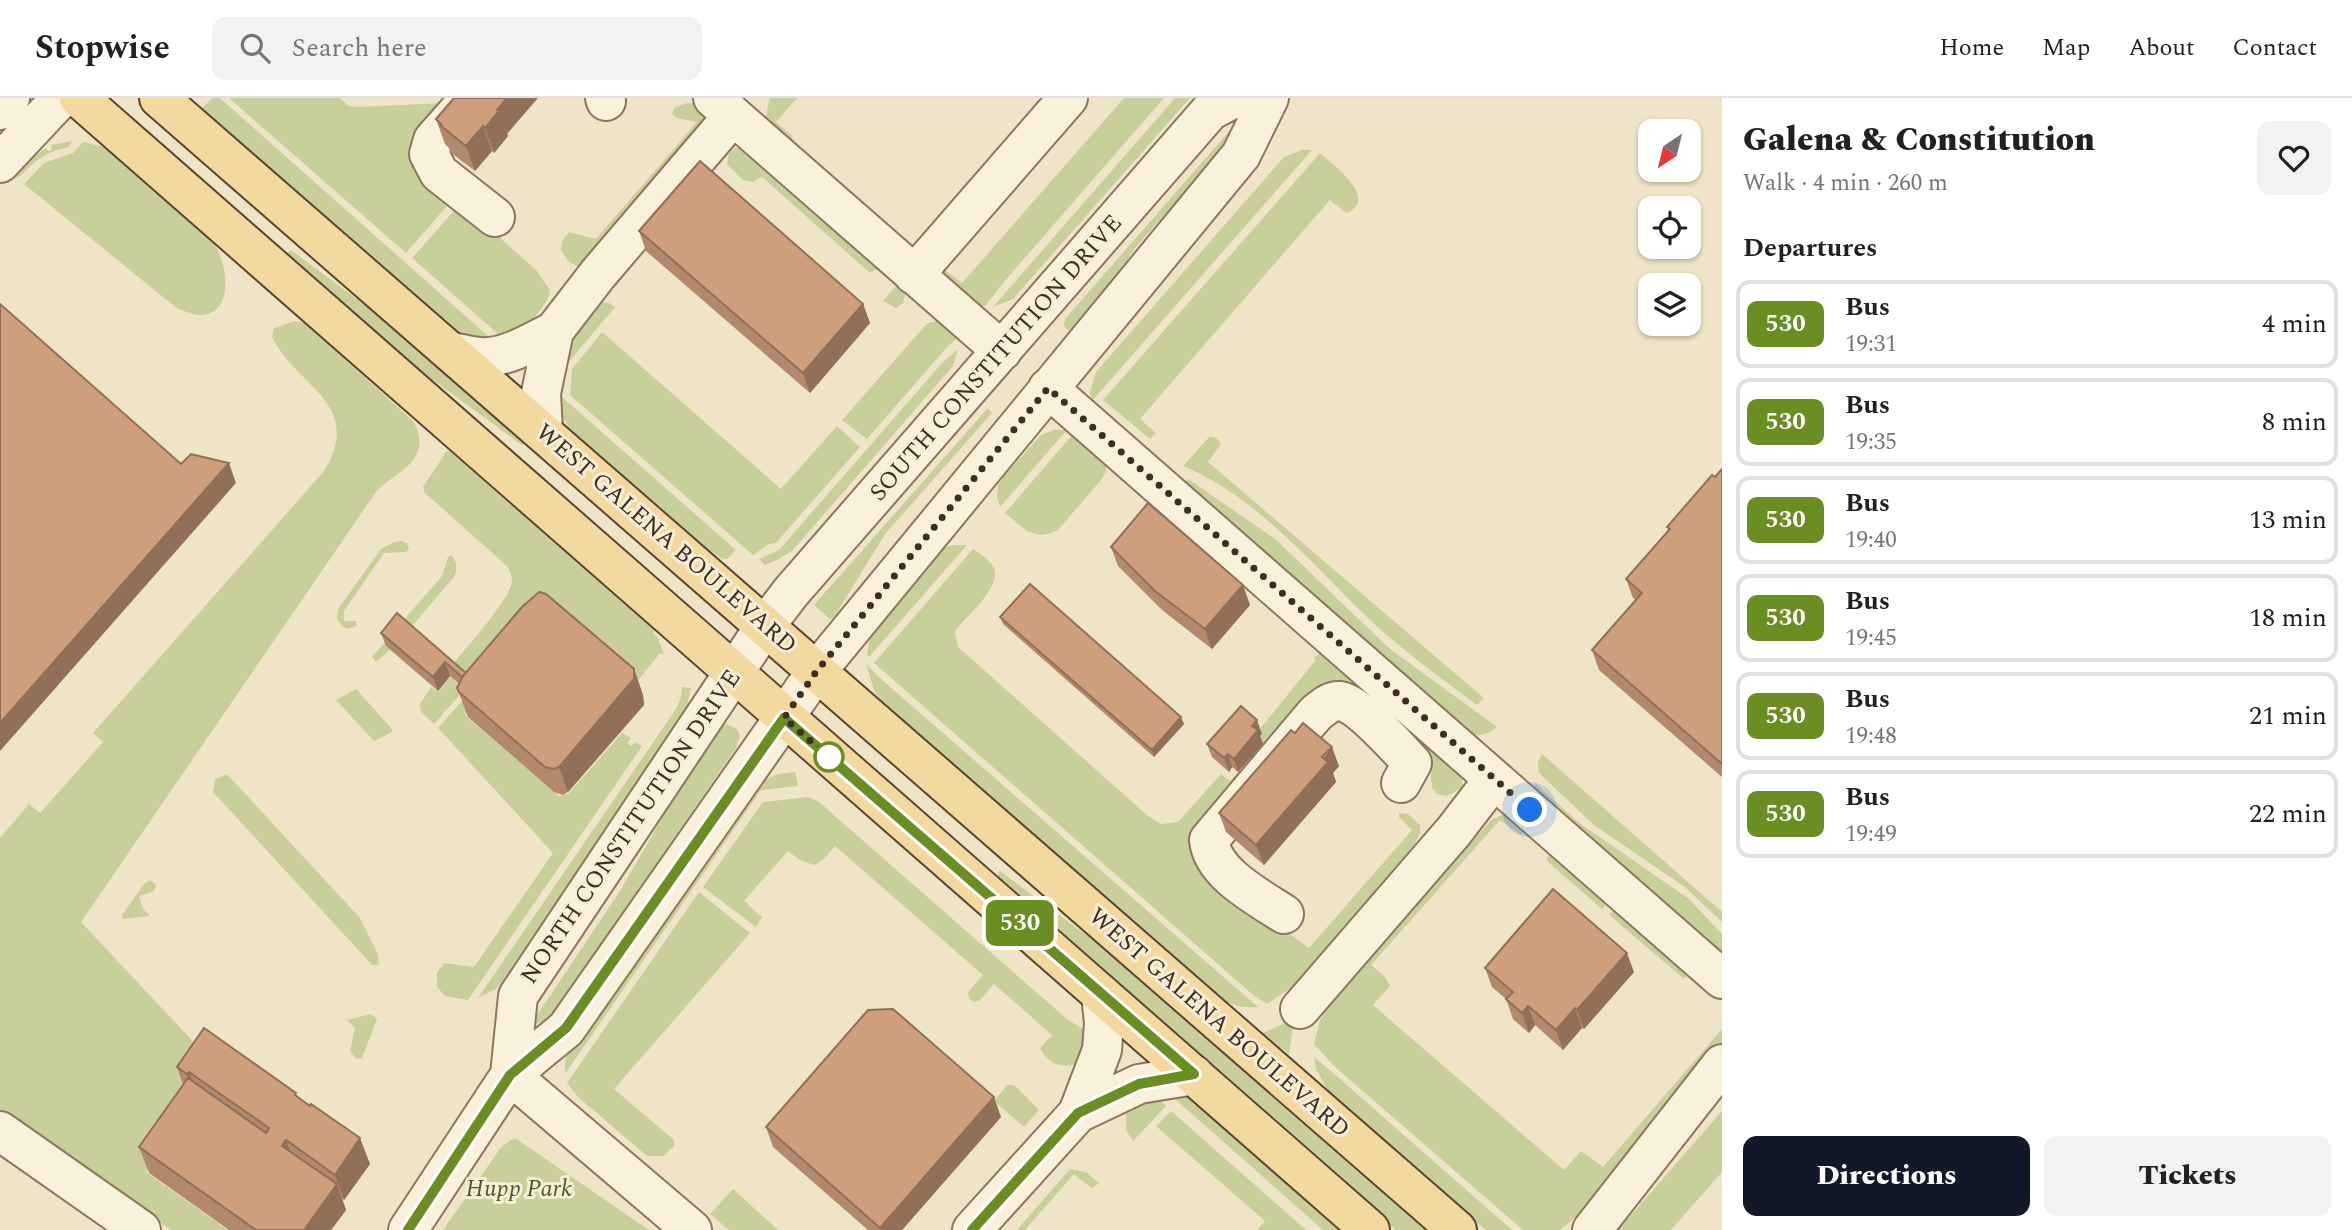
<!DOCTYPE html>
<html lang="en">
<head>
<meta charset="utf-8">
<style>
	body { margin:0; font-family:Spectral,serif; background:#f2f2f2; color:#202124; height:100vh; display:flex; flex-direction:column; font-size:26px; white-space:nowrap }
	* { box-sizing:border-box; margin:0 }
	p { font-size:23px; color:#757577 }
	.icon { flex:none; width:38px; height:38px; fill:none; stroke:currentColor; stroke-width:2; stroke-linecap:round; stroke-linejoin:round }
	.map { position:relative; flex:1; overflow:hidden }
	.drawer { display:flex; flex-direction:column; background:#fff; width:630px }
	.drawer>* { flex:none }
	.badge { padding:0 14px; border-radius:10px; font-size:24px; line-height:46px }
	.needle { width:46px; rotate:215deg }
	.fabs { position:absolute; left:1638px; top:21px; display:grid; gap:14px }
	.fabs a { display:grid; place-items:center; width:63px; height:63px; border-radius:14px; background:#fff; box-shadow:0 2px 5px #0004; font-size:35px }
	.you { position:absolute; width:35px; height:35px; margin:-18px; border:5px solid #fff; border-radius:50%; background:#1a73e8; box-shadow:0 0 0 10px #1a73e833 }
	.map>.badge { position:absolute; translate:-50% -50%; box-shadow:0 0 0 4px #fff }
	h2 { padding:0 21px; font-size:26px; line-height:63px }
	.round { display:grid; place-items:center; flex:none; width:74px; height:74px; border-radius:14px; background:#f2f2f2 }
	.head { display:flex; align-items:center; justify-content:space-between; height:119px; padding:0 21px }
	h1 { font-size:33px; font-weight:800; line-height:52px }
	.primary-button { display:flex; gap:14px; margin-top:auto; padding:14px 21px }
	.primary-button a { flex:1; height:80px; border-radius:14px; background:#111827; color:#fff; font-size:28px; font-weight:800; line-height:80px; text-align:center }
	.primary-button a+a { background:#f2f2f2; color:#202124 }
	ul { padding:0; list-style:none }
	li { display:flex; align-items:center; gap:21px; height:88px; margin:0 14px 10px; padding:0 7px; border:4px solid #e0e0e0; border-radius:14px }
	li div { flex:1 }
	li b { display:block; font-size:26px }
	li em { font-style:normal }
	li .badge { min-width:77px; font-weight:700; text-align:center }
	header { display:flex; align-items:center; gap:42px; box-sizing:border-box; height:98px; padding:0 35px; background:#fff; border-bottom:2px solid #e0e0e0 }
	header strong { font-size:33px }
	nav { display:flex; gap:38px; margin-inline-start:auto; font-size:24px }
	.search { width:490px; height:63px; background:#f2f2f2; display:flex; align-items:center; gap:18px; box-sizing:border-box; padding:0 24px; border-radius:14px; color:#757577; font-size:26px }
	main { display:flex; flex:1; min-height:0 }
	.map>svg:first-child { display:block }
</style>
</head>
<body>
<header>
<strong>Stopwise</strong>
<div class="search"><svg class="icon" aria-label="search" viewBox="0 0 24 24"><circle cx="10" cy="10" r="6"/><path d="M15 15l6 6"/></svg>Search here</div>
<nav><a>Home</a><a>Map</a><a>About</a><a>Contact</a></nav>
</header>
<main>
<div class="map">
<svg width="1722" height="1132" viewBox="0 0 1722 1132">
	<rect width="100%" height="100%" fill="#f0e4c8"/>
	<!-- green -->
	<path fill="#c9cf9b" d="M213 0H220L497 246 471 242 461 236 202 10Z
		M229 0H340L349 8 359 9 441 5 422 44 454 100 406 155Z
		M770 0H797L776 24 791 37 794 43 792 45 765 21Z
		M1124 0H1164L1003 185 985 208 977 207 940 173 945 172 962 185Z
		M1175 0H1190L1013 201 993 209Z
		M688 5H695L705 15 706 20 670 66 580 167 576 168 568 163 561 152 562 143 569 134 596 141 697 24 677 20 672 16 675 9Z
		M1232 30H1234L1236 36 1135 150 1082 235 1073 236 1064 228 1065 221Z
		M72 43 69 49C55 52 44 56 33 66 24 73 22 79 11 82L27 64 46 50 48 53 52 52 51 47Z
		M83 44 103 49 112 55 212 143C237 178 229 240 174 208L24 86 44 65 73 55Z
		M735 50H744L906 192 903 205 896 210 883 203 896 188 876 171 870 175 762 79 753 84 743 82 727 66 729 55Z
		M1302 52H1312L1092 303 1090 294 1096 274 1284 59Z
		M1320 55C1332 66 1381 101 1346 115L1330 102 1140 321 1156 335 1150 341 1103 302Z
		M461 105 537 173 550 192C550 207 520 236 506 243L412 160Z
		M291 152 440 263 528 342 522 347 384 246 283 158Z
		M601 204 609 205 615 209 572 260 565 270 564 291 554 283 564 252 594 206Z
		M295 223 305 225 414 324C433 364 398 371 376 394L81 824 203 954 154 1028 170 1040 146 1074 228 1132H171L0 1013V740L29 706 40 715 103 644 93 635 324 373C365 305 297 290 272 239L274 230Z
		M937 223C947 225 952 231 957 240L947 249 867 341 842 322 923 230 928 225Z
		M602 234 781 391 837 328 860 349 776 445 769 446 753 457 570 297 572 271Z
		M958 251 953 268 793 452 779 461 765 467 759 461 779 452 942 265Z
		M554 292 736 452 727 461H723L707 451 570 331 561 318Z
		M988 310 992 315 886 435 834 519 830 521 814 507Z
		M1054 332H1067L1000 409 997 398 998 387 1003 379 1041 337Z
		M1073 336 1106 366V374L1101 382 1058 432 1048 436 1040 437 1027 433 1005 415Z
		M1210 338 1216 340 1221 346 1208 364 1484 600 1477 607C1445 583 1411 559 1380 531 1320 476 1261 400 1183 368Z
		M449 353 488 383 656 531 653 535 658 540 664 557 660 555 636 585H470L451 568C463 554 510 501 512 484 512 478 510 473 507 468L425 395 423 389 446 354Z
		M1188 381 1274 440 1390 551 1497 629C1486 637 1479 640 1467 633L1183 384Z
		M401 443 407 445 409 451 406 454 384 455 344 513V523H356L357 528 347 531 343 529 337 521 338 511 381 451 394 444Z
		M955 447H967L869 559 867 558 870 537 939 453 945 449Z
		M973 451C980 456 990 462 994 470 1002 487 968 518 957 530L955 535 958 549 1148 718 1161 726 1178 724 1221 676 1230 683 1264 646 1258 641 1263 636 1259 632 1315 563 1314 559 1323 554 1394 614 1351 595 1209 726 1275 828 1290 836 1309 850 1412 732 1399 719V715L1408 716 1420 727V735L1414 747 1292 889 1267 906 1252 896 874 565Z
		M451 457C458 465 458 472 453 480L408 533 386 548 390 552 376 564 372 559 442 478 448 459Z
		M866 566 881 581 1258 909C1241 910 1231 908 1217 898L886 608 875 595Z
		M450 579 464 592 434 626 421 614 420 606 431 589 438 594Z
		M682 589 691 590 686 612 676 632 501 885 496 891 478 900 676 611 681 599Z
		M356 591 392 631V634L374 643 336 602Z
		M469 595 466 618 559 698 568 696 622 635 631 640 627 645 631 648 635 644 642 648 468 902 445 898 437 889V875L444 865 474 869 553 755 438 630Z
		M1401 621 1461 676 1463 689 1447 698 1437 696 1432 690 1430 666 1393 631Z
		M726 626 737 631 740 638 736 650 557 909C549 918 544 926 531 926L620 793 692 668 716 632Z
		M1542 656 1722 814V824L1685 789 1595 728 1539 675 1538 664Z
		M795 674 798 688 761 692 565 976V962L567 955 763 683 778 676Z
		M227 676 360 820 378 856 379 867H372L213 694 215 681Z
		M1535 685 1578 724 1689 801 1722 836V857L1547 704 1535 691Z
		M808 699 818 703 844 726 1067 921 1091 936 1082 963C1065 972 1049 968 1040 950L1052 937 994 886 979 903 973 904 969 900 968 894 983 877 835 748 824 761 814 767 800 762 788 753 744 803 762 819 756 829 703 789 763 704Z
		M1502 717H1509L1525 733 1521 737 1500 722 1371 867 1385 879 1390 888 1373 907 1564 1072 1581 1053 1603 1069 1722 931V951L1577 1118 1560 1132H1523L1335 969 1314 946 1320 922 1332 904 1491 722Z
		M1550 756 1609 803 1602 811 1548 764 1547 760Z
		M1000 773 1163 894 1437 1132H1396L994 782Z
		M150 782 156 787 154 793 139 798 143 811 150 818 123 821 122 817 145 785Z
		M699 794 750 835 614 991 674 1042V1048L663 1058H647L578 999 567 985Z
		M1615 811 1689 876 1684 881 1615 822 1609 816Z
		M371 916 377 921 362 960 356 961 350 953 355 930 347 922Z
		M1294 921 1289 956 1263 935Z
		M1314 959 1339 980 1512 1132H1486L1465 1115 1330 996 1316 971Z
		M1007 987H1014L1039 1012 1024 1029 994 1003Z
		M1151 993 1166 1008 1133 1043 1126 1032V1013Z
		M1166 993 1189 1000 1205 1011 1344 1132H1323Z
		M1171 1013 1306 1132H1257L1265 1123 1156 1028Z
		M1722 1013V1074L1671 1132H1618Z
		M515 1040 649 1132H443L502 1048Z
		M1070 1071 1086 1074 1099 1085 1093 1090 1090 1089 1074 1076 1025 1132H1017Z
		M733 1091 778 1132H729L710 1116Z"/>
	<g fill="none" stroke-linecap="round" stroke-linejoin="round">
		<defs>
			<path id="minor" d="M470 0 433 42 429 56 439 75 495 119
				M605 0 606 3
				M713 0 1002 253
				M0 12 10 0
				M0 65 61 0
				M914 177 1068 0
				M452 254C461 256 471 258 480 259 505 261 532 244 554 233
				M1048 290 1722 881
				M543 334 541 295 554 233 598 176 732 19
				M1284 816C1258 799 1212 775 1209 742L1316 615C1323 610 1330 602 1340 603 1359 606 1398 650 1412 665L1401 685
				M1300 911 1454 733 1494 681
				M510 977 518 898 765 528 791 494 1210 13 1234 0
				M510 977 692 1132
				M1078 1015 1139 986 1194 977
				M0 1033 141 1132
				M408 1132 510 977 566 931 816 574 1241 57 1269 0
				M972 1132 1078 1015 1102 952 1104 925 1101 896
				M1592 1132 1722 966"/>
			<path id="major" d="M79 0 1370 1132
				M159 0 1457 1132"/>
		</defs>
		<!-- minor casing -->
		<use href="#minor" stroke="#8d765c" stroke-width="42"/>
		<!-- major casing -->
		<use href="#major" stroke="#5b4430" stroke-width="42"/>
		<!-- minor -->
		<use href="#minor" stroke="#faf1dc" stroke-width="38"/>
		<!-- major -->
		<use href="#major" stroke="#f3d9a0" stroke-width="38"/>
	</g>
	<!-- wall -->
	<path fill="#b2896c" d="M454 0 507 36 508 38 494 55 492 53 475 73 450 54 449 50 445 46 436 21Z
		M639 133 863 206 870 225 810 295 646 153Z
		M1722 371V679L1599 572 1592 552 1636 502 1633 500 1626 481 1668 433 1667 429Z
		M1111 449 1250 507 1212 551 1162 512 1118 468Z
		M1000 519 1184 626 1154 659 1003 526Z
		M381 535 466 575 634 571 643 597 644 607 568 694 563 697 554 694 468 619 457 590 459 586 450 578 438 593 386 548Z
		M1262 636 1260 638 1263 646 1238 674 1232 669 1229 674 1212 659 1207 646Z
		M1339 668 1333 675 1336 684 1264 767 1226 734 1219 715Z
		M1485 870 1634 874 1584 931 1582 930 1563 952 1535 927 1529 935 1513 921 1506 901 1492 889Z
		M177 969 298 1000 370 1066 344 1102 342 1100 346 1112 331 1132H229L149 1075 139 1049 183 987Z
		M1001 1019 902 1132H868L773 1049 766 1029Z"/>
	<!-- shaded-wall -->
	<path fill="#916f58" d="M507 0H538L507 36 508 38 494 55 485 30 497 12Z
		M483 28 492 53 475 73 466 48Z
		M863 206 870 225 810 295 803 275Z
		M229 365 236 385 0 653V625Z
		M1243 487 1250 507 1212 551 1205 531Z
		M445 564 450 578 438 593 433 579Z
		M634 571 643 597 644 607 568 694 559 669Z
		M1181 619 1184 626 1154 659 1152 652Z
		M1257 622 1262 636 1260 638 1263 646 1238 674 1234 661 1252 628Z
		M1332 649 1339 668 1333 675 1336 684 1264 767 1256 747Z
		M1228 656 1232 669 1229 674 1224 660Z
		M1627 855 1634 874 1584 931 1577 912Z
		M1528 908 1535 927 1529 935 1522 915Z
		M1575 910 1582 930 1563 952 1556 932Z
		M189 974 198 999 196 1002 187 976Z
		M994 999 1001 1019 902 1132H881L880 1130Z
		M360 1040 370 1066 344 1102 335 1077Z
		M286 1042 295 1068 282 1048Z
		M337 1086 346 1112 331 1132H304Z"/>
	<!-- building -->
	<path fill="#cf9f7d" stroke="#916f58" stroke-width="2" d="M454 0H507L497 12 499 13 485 30 483 28 466 48 441 28 442 27 436 21Z
		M700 63 863 206 803 275 639 133Z
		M0 206 181 366 191 356 229 365 0 625Z
		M1722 371V666L1592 552 1642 495 1626 481 1670 431 1667 429 1712 377 1715 379Z
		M1148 405 1243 487 1205 531 1155 493 1111 449Z
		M1030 486 1181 619 1152 652 1000 519Z
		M539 494 546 496 634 571V581L559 669 554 671 545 669 459 594 457 590 463 578 522 509Z
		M397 515 466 575 462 579 445 564 433 579 381 535Z
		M1241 608 1257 622 1252 628 1258 632 1234 661 1228 656 1224 660 1207 646Z
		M1303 625 1332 649 1322 659 1328 664 1256 747 1219 715 1291 632 1295 635Z
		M1553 791 1627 855 1577 912 1575 910 1556 932 1528 908 1522 915 1506 901 1513 894 1485 870Z
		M893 911 994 999 880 1130 766 1029 868 912Z
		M204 930 296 995 295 997 310 1008 311 1006 360 1040 335 1077 286 1042 282 1048 337 1086 304 1132H256L139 1049 188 980 266 1035 269 1030 189 974 187 976 177 969Z"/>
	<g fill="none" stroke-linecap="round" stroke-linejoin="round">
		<defs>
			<path id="line" d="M408 1132 510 977 566 930 784 620 1194 976 1139 986 1078 1015 972 1132"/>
		</defs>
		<!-- line casing -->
		<use href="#line" stroke="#fff" stroke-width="16"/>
		<!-- line -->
		<use href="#line" stroke="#6b8e23" stroke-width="10"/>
		<!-- walk -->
		<path stroke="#3d2e20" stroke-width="7" stroke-dasharray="0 12.6" d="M829 659 784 620 816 574 1048 290 1530 712"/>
	</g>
	<!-- markers -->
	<circle fill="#fff" stroke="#6b8e23" stroke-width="3.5" cx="829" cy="659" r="14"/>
	<g text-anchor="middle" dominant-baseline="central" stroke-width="6" stroke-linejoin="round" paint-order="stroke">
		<!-- street labels -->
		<g font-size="24" fill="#3d2e20" stroke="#f7eed8">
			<text transform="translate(996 260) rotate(-49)">SOUTH CONSTITUTION DRIVE</text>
			<text transform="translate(666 441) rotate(41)">WEST GALENA BOULEVARD</text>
			<text transform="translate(631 729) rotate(-56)">NORTH CONSTITUTION DRIVE</text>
			<text transform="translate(1219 925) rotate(41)">WEST GALENA BOULEVARD</text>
		</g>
		<!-- park labels -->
		<g font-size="24" font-style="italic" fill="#4d5a26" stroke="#f7eed8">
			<text x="519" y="1091">Hupp Park</text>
		</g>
	</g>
</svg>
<div class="fabs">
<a><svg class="needle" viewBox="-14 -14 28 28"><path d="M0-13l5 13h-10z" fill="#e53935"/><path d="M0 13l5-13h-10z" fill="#757577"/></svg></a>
<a><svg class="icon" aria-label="locate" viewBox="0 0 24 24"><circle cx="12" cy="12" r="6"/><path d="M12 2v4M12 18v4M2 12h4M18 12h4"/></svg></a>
<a><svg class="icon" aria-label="layers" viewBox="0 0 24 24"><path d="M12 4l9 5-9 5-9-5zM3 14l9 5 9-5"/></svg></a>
</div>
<div class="you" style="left:1530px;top:712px"></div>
<b class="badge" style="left:1020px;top:825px;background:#6b8e23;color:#fff">530</b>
</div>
<section class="drawer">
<div class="head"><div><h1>Galena &amp; Constitution</h1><p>Walk · 4 min · 260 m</p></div><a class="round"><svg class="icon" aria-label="heart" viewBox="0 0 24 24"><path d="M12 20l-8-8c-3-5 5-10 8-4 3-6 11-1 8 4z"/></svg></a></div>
<h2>Departures</h2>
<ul>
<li><span class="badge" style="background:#6b8e23;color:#fff">530</span><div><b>Bus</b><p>19:31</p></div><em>4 min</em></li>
<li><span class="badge" style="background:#6b8e23;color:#fff">530</span><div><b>Bus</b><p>19:35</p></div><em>8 min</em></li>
<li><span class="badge" style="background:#6b8e23;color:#fff">530</span><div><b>Bus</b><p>19:40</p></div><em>13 min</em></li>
<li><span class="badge" style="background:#6b8e23;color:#fff">530</span><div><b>Bus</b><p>19:45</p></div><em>18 min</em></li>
<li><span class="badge" style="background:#6b8e23;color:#fff">530</span><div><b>Bus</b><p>19:48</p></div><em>21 min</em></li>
<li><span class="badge" style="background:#6b8e23;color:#fff">530</span><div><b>Bus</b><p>19:49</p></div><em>22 min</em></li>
</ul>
<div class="primary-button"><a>Directions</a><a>Tickets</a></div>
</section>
</main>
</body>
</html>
